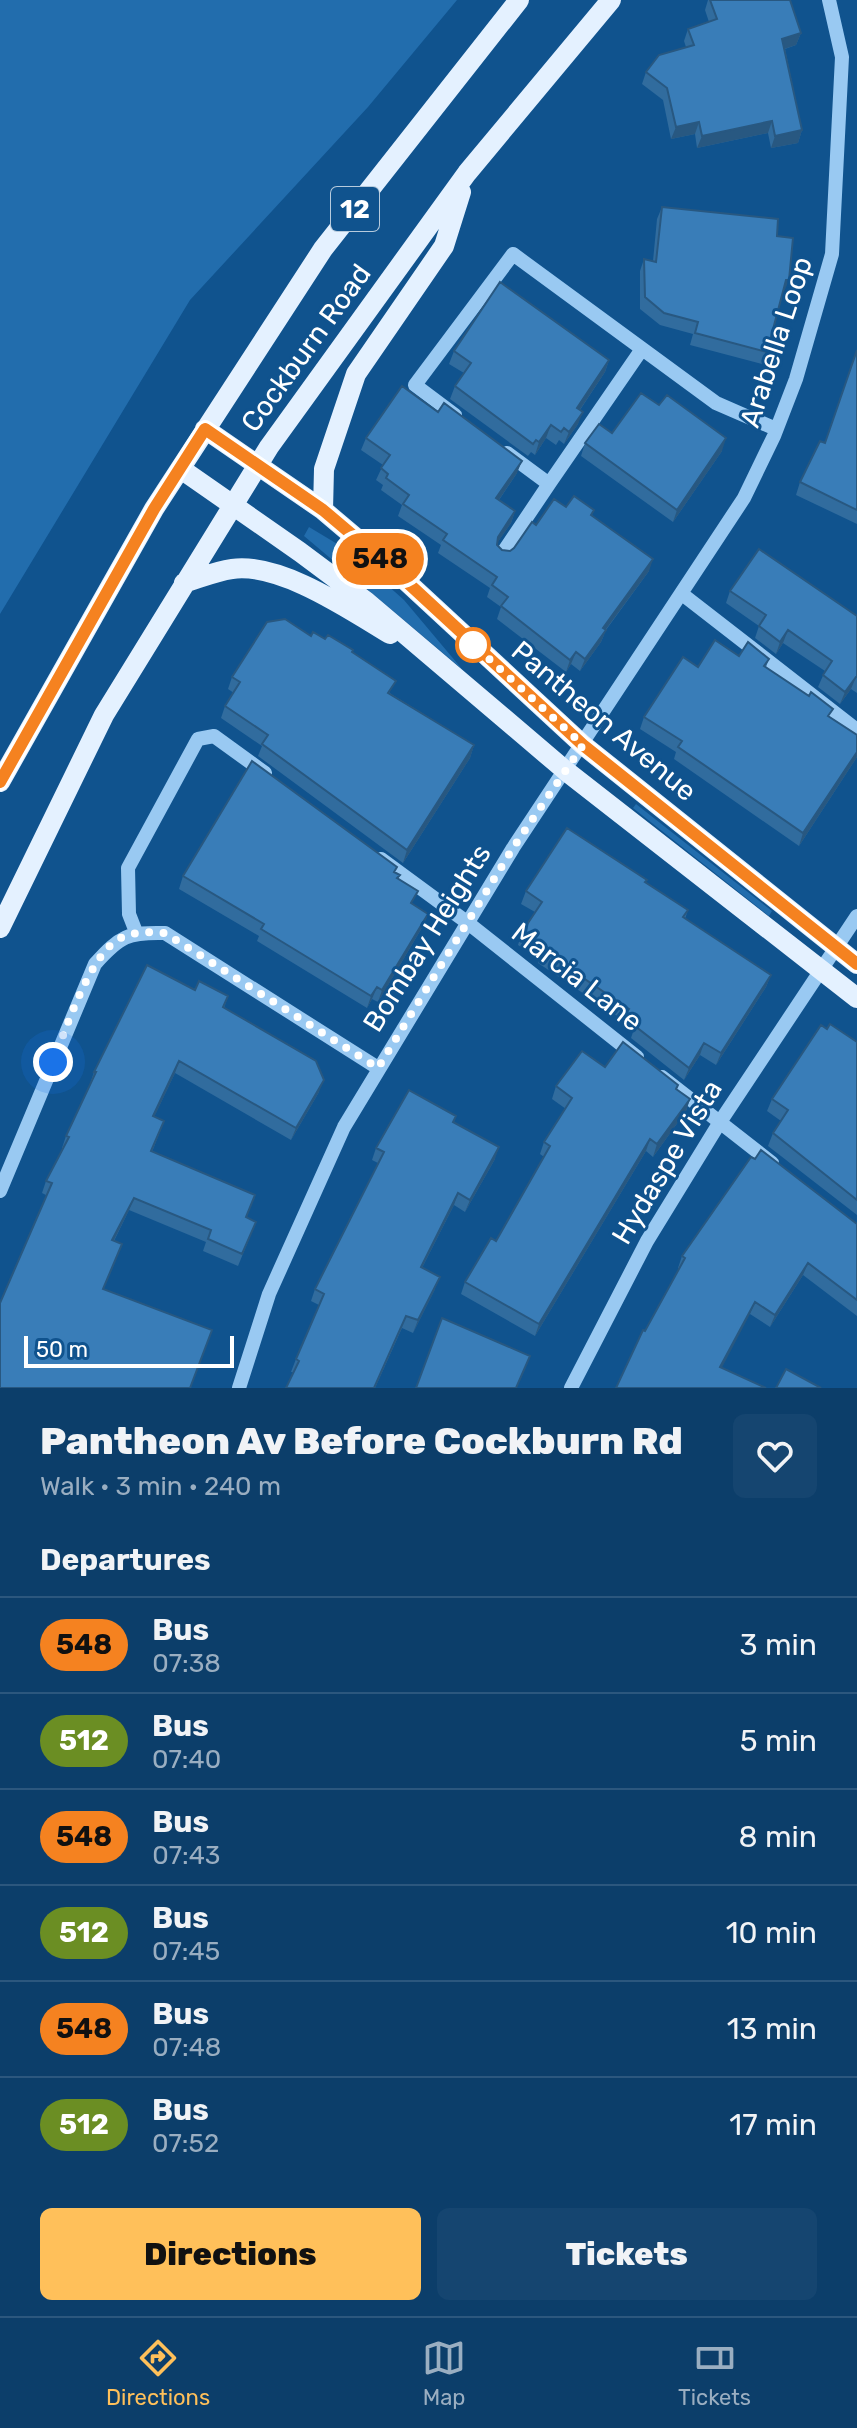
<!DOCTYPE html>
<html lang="en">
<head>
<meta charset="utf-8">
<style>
	body { margin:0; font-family:Rubik,sans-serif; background:#154570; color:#f1f3f6; height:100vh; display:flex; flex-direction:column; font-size:30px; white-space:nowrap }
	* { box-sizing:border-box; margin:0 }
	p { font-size:26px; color:#9aaec1 }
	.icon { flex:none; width:44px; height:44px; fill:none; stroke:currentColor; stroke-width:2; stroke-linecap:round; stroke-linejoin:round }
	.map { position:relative; height:1388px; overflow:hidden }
	.details { display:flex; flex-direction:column; background:#0c3e6a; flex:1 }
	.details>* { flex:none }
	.badge { padding:0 16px; border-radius:26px; font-size:28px; line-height:52px }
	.scale { position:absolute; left:24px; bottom:20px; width:210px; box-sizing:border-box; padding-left:8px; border:4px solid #fff; border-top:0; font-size:22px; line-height:28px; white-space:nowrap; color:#fff; -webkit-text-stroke:6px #10538e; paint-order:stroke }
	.you { position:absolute; width:40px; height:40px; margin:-20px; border:6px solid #fff; border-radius:50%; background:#1a73e8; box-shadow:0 0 0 12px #1a73e833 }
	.map>.badge { position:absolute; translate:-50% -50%; box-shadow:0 0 0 4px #fff }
	h2 { padding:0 40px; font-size:30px; line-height:72px }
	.round { display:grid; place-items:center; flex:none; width:84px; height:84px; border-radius:12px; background:#154570 }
	.headline { display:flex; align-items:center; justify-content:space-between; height:136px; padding:0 40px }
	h1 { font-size:38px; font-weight:800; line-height:60px }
	.cta { display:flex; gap:16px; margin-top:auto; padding:16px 40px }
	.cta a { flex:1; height:92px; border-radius:12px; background:#ffc05a; color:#111; font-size:32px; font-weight:800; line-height:92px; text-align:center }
	.cta a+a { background:#154570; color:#f1f3f6 }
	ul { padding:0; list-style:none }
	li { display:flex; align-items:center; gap:24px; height:96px; padding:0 40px; border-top:2px solid #2c577e }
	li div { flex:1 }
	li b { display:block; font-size:30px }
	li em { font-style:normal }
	li .badge { min-width:88px; font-weight:700; text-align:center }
	.menu { display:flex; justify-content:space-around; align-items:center; height:112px; border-top:2px solid #2c577e; background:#0c3e6a; font-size:22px; color:#9aaec1 }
	.menu a { display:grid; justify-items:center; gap:4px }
	.menu .current { color:#ffc05a }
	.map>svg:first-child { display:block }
</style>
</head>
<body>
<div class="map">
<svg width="857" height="1388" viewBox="0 0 857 1388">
	<rect width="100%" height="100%" fill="#10538e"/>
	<!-- green -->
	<path fill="#226dad" d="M0 0H457L368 107 190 300 0 614Z
		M309 527 349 551 404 600 462 669 304 536Z
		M636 804 772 911 769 916 633 808Z"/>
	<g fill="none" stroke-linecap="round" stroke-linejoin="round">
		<!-- minor -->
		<path stroke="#99c9f2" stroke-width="14" d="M455 415 415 385 513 254 716 403 776 429
			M507 453 549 484 642 349
			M502 554 549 484
			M682 594 857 730
			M381 859 468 923 637 1057
			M136 932 129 914 128 868 198 739 214 736 265 773
			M662 1077 772 1163
			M0 1191 95 964C120 936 128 932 165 933L378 1068
			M239 1388 269 1294 344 1127 513 848 744 498 774 436 796 379 832 254 842 57 829 0
			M571 1388 647 1241 720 1122 857 916"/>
		<!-- major -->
		<path stroke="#e4f1ff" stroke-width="20" d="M205 429 323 510 395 571 583 745 857 964
			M181 469 300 552 367 602 566 771 857 998
			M323 510 324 469 356 374 444 246 461 192
			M184 583C200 578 216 571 232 569 280 562 350 610 390 634
			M0 782 154 509 323 249 519 0
			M0 928 104 715 269 447 467 173 611 0"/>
	</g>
	<!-- wall -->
	<path fill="#316c9e" d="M708 0H790L801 33 796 45 785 49 802 130 798 143 771 148 768 133 697 148 695 134 671 139 663 100 642 84 646 72 686 47 684 41 688 29 709 22 705 10Z
		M662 207 777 236 784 292H783L762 364 690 345 693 334 660 325 640 309V271L644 259 653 261 657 219Z
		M857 350V524L796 495 800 482 825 443Z
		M454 351 609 360 605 372 580 410 578 424 564 444 559 440 556 445 546 438 535 455 531 452 528 456 450 399 455 386 464 373 449 364Z
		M612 433 722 451 673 522 581 456 585 443Z
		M366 438 517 473 499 500 515 511 511 523 497 543V545L502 550 510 551 536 525 566 507 594 510 592 515 649 571 606 630 601 642 580 671 571 664 566 672 497 619 501 607 487 597 490 588 438 553 441 545 398 516 402 505 381 490 383 485 376 480 383 465 361 450Z
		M730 591 857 616V693L851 689 840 704 818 687 825 671 783 643 776 654 755 638 759 626 726 603Z
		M311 636 325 639 352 653 391 694 474 745 470 758 403 863 258 756 262 746 221 718 225 706 234 693 228 689 232 677Z
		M739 656 769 659 766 667 830 717 857 735V757L799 846 674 759 676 752 640 729 644 717 698 667Z
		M395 872 400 875 398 879 413 905 428 914 423 926 378 1002 372 999 367 1008 257 941 259 936 179 889 183 876Z
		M646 883 688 910 685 919 771 975 766 987 716 1065 700 1055 684 1080 631 1038 633 1032 622 1025 623 1020 538 963 539 959 518 945 522 932 535 912 521 904 526 891Z
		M195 990 228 996 224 1008 319 1092 291 1140 175 1073 154 1117 164 1121 152 1152 246 1218 256 1222 238 1266 203 1251 206 1242 129 1210 114 1241 117 1256 103 1289 0 1388 46 1195 42 1193 46 1181 63 1149 62 1148 66 1136 90 1084 94 1072Z
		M827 1029 857 1042V1215L768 1146 773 1133 781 1121 767 1111 772 1099Z
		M605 1067 678 1085 677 1089 690 1099 686 1111 653 1157 646 1151 535 1336 461 1294 465 1282 496 1241 544 1157 540 1154 544 1142 566 1109 552 1099 556 1086Z
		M456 1116 454 1122 495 1159 465 1212 454 1205 422 1268 435 1289 413 1333 402 1328 375 1388H286L293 1372H291L296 1359 319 1305 311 1301 315 1289 378 1163 372 1160 376 1148Z
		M855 1224H857V1316L803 1275 770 1327 750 1314 616 1388 679 1269 678 1268 682 1256Z"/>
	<!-- shaded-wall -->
	<path fill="#285881" d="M801 33 796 45 778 51 782 39Z
		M772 121 768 133 697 148 702 136Z
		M699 122 695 134 671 139 676 127Z
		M802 130 798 143 771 148 775 136Z
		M786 280H789L784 292H782Z
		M609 360 605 372 573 420 577 408Z
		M583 412 578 424 564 444 569 432Z
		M551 425 546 438 535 455 539 442Z
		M726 438 722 451 673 522 677 510Z
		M522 461 517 473 492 510 496 498Z
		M515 511 511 523 493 549 498 537Z
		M653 559 649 571 598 640 603 628Z
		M606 630 601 642 580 671 585 659Z
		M788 630 783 643 776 654 780 642Z
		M576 652 571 664 566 672 570 660Z
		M856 677 851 689 840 704 845 692Z
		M474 745 470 758 403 863 407 850Z
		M857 752V757L799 846 803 833Z
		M428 914 423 926 378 1002 382 990Z
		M771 975 766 987 716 1065 721 1053Z
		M377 987 372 999 367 1008 371 996Z
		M704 1043 700 1055 684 1080 689 1068Z
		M179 1061 175 1073 149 1128 153 1116Z
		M324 1080 319 1092 291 1140 296 1128Z
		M690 1099 686 1111 653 1157 657 1144Z
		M650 1139 646 1151 535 1336 539 1324Z
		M499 1147 495 1159 465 1212 470 1200Z
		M458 1193 454 1205 416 1279 421 1267Z
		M134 1198 129 1210 108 1252 112 1240Z
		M808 1263 803 1275 770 1327 775 1315Z
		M440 1277 435 1289 413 1333 418 1320Z
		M755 1302 750 1314 716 1379 720 1367Z"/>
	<!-- building -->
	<path fill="#397db8" stroke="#285881" stroke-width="2" d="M710 0H790L801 33 782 39 802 130 775 136 772 121 702 136 699 122 676 127 667 88 646 72 659 55 694 45 688 29 717 19Z
		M662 207 778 219 777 236 793 238 789 280H786L767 352 695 333 698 322 664 313 645 297 644 259 656 262Z
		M500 282 609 360 577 408 583 412 569 432 564 428 561 432 551 425 539 442 536 440 533 444 455 386 471 363 454 351Z
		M857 350V510L800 482 820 441 825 443Z
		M402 386 438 412 444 403 522 461 496 498 515 511 498 537 497 545 502 550 510 551 514 548 532 522 536 525 554 499 566 507 574 496 594 510 591 515 653 559 603 628 606 630 585 659 576 652 570 660 501 606 508 597 492 585 497 577 443 540 447 534 403 504 409 495 386 478 388 474 381 468 390 455 366 438Z
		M641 393 659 405 667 395 726 438 677 510 585 443 599 424 612 433Z
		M759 549 857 616V677H856L845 692 823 675 832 661 788 630 780 642 759 626 766 615 730 591Z
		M285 619 311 636 313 632 325 639 328 635 353 650 352 652 396 681 388 693 474 745 407 850 262 744 268 735 225 706 240 682 232 677 267 622Z
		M715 640 739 656 748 642 769 659 764 666 809 696 811 692 833 709 828 716 857 735V752L803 833 678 747 682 741 644 717 683 657 698 667Z
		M252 761 397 867 394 872 400 875 397 878 418 891 411 903 428 914 382 990 377 987 371 996 261 929 264 924 183 876Z
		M567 828 647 880 645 882 688 910 683 917 771 975 721 1053 704 1043 689 1068 635 1026 639 1021 626 1013 629 1009 542 950 545 947 522 932 542 902 526 891Z
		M147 965 195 990 199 981 228 996 223 1007 316 1061 324 1080 296 1128 179 1061 153 1116 164 1121 151 1151 255 1195 246 1217 256 1222 242 1254 208 1239 211 1230 134 1198 112 1240 122 1244 103 1289 212 1330 190 1388H0V1303L52 1183 46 1181 69 1137 66 1136 96 1072H94Z
		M830 1024 857 1042V1200L773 1133 788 1110 772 1099 821 1025 827 1029Z
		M623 1042 678 1085 676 1089 690 1099 657 1144 650 1139 539 1324 465 1282 491 1238 496 1241 550 1146 544 1142 572 1098 556 1086 582 1051 605 1067Z
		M409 1090 456 1116 453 1122 499 1147 470 1200 458 1193 421 1267 440 1277 418 1320 406 1316 374 1388H286L299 1361 296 1359 324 1294 315 1289 384 1152 376 1148Z
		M761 1150 857 1224V1300L808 1263 775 1315 755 1302 720 1367 766 1388H616L643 1330 645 1331 685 1258 682 1256 751 1157 755 1159Z
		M442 1318 530 1356 516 1388H416Z
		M786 1369 821 1388H776Z"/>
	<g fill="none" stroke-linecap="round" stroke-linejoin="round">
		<defs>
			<path id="line" d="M0 782 154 509 205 429 323 510 395 571 583 745 857 964"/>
		</defs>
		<!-- line casing -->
		<use href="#line" stroke="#fff" stroke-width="18"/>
		<!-- line -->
		<use href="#line" stroke="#f58220" stroke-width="12"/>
		<!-- walk -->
		<path stroke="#fff" stroke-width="8" stroke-dasharray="0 14.4" d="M53 1062C65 1031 89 958 117 940 132 931 148 932 165 933L378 1068 513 848 583 745 463 635 473 645"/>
	</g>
	<!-- markers -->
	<circle fill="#fff" stroke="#f58220" stroke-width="4" cx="473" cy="645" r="16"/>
	<g text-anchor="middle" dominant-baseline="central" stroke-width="6" stroke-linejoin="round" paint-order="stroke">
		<!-- shield labels -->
		<rect fill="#10538e" stroke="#b7cbdd" stroke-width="2" x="331" y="187" width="48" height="44" rx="6"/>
		<g font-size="26" font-weight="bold" fill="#fff">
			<text x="355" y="209">12</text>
		</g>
		<!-- street labels -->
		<g font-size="28" fill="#fff" stroke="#10538e">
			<text transform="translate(776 342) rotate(-72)">Arabella Loop</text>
			<text transform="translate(306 348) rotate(-54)">Cockburn Road</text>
			<text transform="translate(604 721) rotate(40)">Pantheon Avenue</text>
			<text transform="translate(427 938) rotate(-58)">Bombay Heights</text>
			<text transform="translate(577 977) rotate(38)">Marcia Lane</text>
			<text transform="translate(667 1162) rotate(-59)">Hydaspe Vista</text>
		</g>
	</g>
</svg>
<div class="scale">50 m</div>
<div class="you" style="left:53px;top:1062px"></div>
<b class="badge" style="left:380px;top:559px;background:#f58220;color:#111">548</b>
</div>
<section class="details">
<div class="headline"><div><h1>Pantheon Av Before Cockburn Rd</h1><p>Walk · 3 min · 240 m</p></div><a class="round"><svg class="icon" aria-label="heart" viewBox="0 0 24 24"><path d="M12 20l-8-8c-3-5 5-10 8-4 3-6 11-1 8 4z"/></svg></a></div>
<h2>Departures</h2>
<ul>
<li><span class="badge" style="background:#f58220;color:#111">548</span><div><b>Bus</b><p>07:38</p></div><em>3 min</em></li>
<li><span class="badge" style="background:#6b8e23;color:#fff">512</span><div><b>Bus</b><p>07:40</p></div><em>5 min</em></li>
<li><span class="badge" style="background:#f58220;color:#111">548</span><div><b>Bus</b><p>07:43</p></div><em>8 min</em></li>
<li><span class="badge" style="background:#6b8e23;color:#fff">512</span><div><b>Bus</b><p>07:45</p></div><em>10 min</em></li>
<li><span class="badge" style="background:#f58220;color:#111">548</span><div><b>Bus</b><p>07:48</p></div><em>13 min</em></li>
<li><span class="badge" style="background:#6b8e23;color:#fff">512</span><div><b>Bus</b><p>07:52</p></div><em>17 min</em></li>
</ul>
<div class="cta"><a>Directions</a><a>Tickets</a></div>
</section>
<nav class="menu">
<a class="current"><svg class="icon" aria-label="directions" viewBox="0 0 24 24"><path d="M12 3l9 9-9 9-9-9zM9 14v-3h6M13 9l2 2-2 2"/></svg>Directions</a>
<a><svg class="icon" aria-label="map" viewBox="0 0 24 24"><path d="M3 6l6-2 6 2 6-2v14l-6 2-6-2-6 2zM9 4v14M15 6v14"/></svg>Map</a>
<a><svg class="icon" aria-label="tickets" viewBox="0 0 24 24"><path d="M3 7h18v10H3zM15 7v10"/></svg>Tickets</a>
</nav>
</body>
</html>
